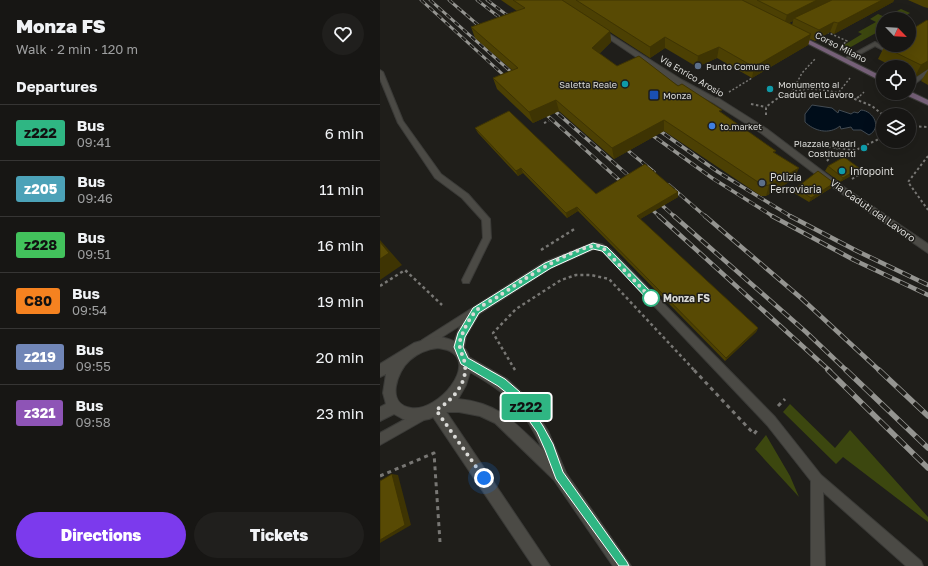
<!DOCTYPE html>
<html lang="en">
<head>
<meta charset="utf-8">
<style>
	body { margin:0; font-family:"Golos Text",sans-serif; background:#201f1d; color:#f1f3f6; height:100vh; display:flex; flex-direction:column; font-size:15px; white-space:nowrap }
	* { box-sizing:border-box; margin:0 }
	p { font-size:13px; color:#9e9fa0 }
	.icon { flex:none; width:22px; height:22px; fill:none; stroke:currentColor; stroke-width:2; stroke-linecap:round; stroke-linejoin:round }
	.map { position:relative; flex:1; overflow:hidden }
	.sheet { display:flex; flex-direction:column; background:#171614; width:380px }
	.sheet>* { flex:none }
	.badge { padding:0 8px; border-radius:3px; font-size:14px; line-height:26px }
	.needle { width:26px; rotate:115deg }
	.fabs { position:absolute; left:496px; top:12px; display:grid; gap:8px }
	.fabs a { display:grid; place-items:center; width:40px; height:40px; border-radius:50%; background:#171614; box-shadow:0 4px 16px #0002,0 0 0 1px #363534; font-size:20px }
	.you { position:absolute; width:20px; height:20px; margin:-10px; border:3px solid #fff; border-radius:50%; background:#1a73e8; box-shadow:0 0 0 6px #1a73e833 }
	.map>.badge { position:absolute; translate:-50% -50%; box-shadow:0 0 0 2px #fff }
	h2 { padding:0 16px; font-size:15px; line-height:36px }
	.round { display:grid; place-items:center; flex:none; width:42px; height:42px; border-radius:21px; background:#201f1d }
	.head { display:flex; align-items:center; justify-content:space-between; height:68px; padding:0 16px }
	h1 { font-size:19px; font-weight:800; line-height:30px }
	.cta { display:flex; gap:8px; margin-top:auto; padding:8px 16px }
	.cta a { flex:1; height:46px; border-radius:24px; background:#7c3aed; color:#fff; font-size:16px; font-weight:800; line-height:46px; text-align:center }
	.cta a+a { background:#201f1d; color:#f1f3f6 }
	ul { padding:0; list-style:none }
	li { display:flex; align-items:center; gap:12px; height:56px; padding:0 16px; border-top:1px solid #363534 }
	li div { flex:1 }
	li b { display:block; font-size:15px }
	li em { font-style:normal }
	li .badge { min-width:44px; font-weight:700; text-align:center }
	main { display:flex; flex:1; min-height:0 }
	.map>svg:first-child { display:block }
</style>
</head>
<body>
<main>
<section class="sheet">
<div class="head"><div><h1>Monza FS</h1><p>Walk · 2 min · 120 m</p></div><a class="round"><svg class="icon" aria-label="heart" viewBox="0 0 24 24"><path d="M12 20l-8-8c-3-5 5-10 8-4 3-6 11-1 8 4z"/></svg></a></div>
<h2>Departures</h2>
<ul>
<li><span class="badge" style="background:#2fb683;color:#111">z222</span><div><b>Bus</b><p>09:41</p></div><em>6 min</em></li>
<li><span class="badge" style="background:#4ca2b8;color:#fff">z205</span><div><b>Bus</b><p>09:46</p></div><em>11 min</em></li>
<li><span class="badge" style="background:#42c25c;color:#111">z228</span><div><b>Bus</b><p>09:51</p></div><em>16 min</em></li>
<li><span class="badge" style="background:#f58220;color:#111">C80</span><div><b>Bus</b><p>09:54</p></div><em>19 min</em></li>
<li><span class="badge" style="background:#7186b7;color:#fff">z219</span><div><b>Bus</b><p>09:55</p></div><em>20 min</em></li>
<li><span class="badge" style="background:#8e54b6;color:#fff">z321</span><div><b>Bus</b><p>09:58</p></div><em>23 min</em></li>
</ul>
<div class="cta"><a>Directions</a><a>Tickets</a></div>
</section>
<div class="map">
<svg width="548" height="566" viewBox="0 0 548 566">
	<rect width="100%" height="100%" fill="#1f1e1a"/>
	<!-- green -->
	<path fill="#3c470f" d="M521 9 530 13 520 19H503V29L469 48 464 45 482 34 478 32 496 22 490 19 498 14 505 17Z
		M410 404 455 448 470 430 548 517V522L463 457 456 464 403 412Z
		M386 435 410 476 419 497 375 449Z"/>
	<!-- water -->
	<path fill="#000d1a" stroke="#424b53" d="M432 105 452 108 458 113 459 110 471 114 474 112 478 113 481 110C494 111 502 128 489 135L481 130H473L471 127 461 129 460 126C449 135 434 131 425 122V114Z"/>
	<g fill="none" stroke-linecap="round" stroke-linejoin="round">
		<defs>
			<path id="service" d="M495 42 518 54 513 55 495 46 467 61 462 60Z
				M548 69V74L529 88V83Z
				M0 70 3 72 23 121 61 174 88 194 110 219 111 238 89 283H83L82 280 103 238 102 220 82 198 55 178 18 123 0 79Z
				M213 243 222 244 230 249 395 417 441 475 541 561 543 566H526L443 492 445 566H431V481L387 425 224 253 218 249H214L171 268 99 314 86 336 83 354 79 356 75 354C71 345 77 334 81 325L48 346 45 348 42 346 40 343 42 340 165 262Z
				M40 411 44 412 45 416 44 420 0 445V433Z"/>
			<path id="minor" d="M216 28H220L302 80 339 100 332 102 296 84 216 30Z
				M56 402 61 404 170 566H153L51 414 49 409 51 404Z"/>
			<path id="tertiary" d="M332 98H338L387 129 461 185 548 244V253L455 189 381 133 332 102Z
				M58 336C71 340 85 342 89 357L127 379 146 397 168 431 186 473 251 566H233L174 480 115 423 100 416 79 412H64L49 419 33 422 23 419 14 414 0 421V407L6 404 3 393 6 374 0 377V364L34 343ZM58 348C62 349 66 349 70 351 97 364 59 412 31 408 5 404 17 371 30 360 38 353 48 349 58 348ZM90 372C129 394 144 408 163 450 135 423 120 403 78 399L86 385Z"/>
			<path id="secondary" d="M415 35H419L503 77V82L415 37Z
				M529 91 548 100V105L526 95 525 93H529Z"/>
		</defs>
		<!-- service casing -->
		<use href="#service" stroke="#3b3b38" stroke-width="2"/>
		<!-- minor casing -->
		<use href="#minor" stroke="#3b3b38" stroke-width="2"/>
		<!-- tertiary casing -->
		<use href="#tertiary" stroke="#3b3b38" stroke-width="2"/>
		<!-- secondary casing -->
		<use href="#secondary" stroke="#3b3b38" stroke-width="2"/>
		<!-- path-far3 -->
		<path stroke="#787774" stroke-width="1.5" stroke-dasharray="2 2" stroke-linecap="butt" d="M447 32 467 41 462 45
			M413 90 422 73 435 59
			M349 92 372 78
			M459 92 470 78
			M400 96C422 86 445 88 468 96
			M480 96 484 92"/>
		<!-- path-far2 -->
		<path stroke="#787774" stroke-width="2" stroke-dasharray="2.5 2.5" stroke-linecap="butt" d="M465 95 492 106 503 115
			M477 98 481 95
			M371 104 386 107
			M386 115V107L402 95
			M164 123 169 121
			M529 126 548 127
			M428 145 476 150 503 137
			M548 156 528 182 548 210
			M447 161 457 149
			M472 179 482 173 475 168"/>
		<!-- path-far1 -->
		<path stroke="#787774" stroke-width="2.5" stroke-dasharray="3 3" stroke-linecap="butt" d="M161 250 196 228
			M0 286 25 270 62 305
			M135 370 113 333 136 309 181 280 196 275H211L229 279 315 371"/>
		<!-- path -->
		<path stroke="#787774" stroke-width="3" stroke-dasharray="4 4" stroke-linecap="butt" d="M314 370 374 434 378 429
			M398 406 405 399
			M0 476 54 453 60 542"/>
		<!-- service -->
		<use href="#service" fill="#4b4a45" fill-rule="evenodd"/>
		<!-- minor -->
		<use href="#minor" fill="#4b4a45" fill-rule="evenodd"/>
		<!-- tertiary -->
		<use href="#tertiary" fill="#4b4a45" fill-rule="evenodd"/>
		<!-- secondary -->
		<use href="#secondary" fill="#766078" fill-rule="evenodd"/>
		<defs>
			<path id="rail-far3" d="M41 0 130 81
				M50 0 138 78
				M69 0 105 31
				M97 0 128 24
				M107 0 135 21"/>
			<path id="rail-far2" d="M168 105 257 183
				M159 108 248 188
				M273 126 338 172 412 217
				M265 130 332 178 394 217
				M240 144 274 172
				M289 185 326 217
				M275 199 295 217
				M266 204 280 217"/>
			<path id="rail-far1" d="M279 216 450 371
				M294 216 426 332 467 371
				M325 216 421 298 500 371
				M392 216 474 260 548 295
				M410 216 477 251 548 285"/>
			<path id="rail" d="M448 370 548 468
				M466 370 548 448
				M499 370 548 416"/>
		</defs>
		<!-- rail-far3 casing -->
		<use href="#rail-far3" stroke="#949490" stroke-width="3"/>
		<!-- rail-far2 casing -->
		<use href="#rail-far2" stroke="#949490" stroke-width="3.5"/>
		<!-- rail-far1 casing -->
		<use href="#rail-far1" stroke="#949490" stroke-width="4.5"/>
		<!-- rail casing -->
		<use href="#rail" stroke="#949490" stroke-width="5.5"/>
		<!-- rail-far3 -->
		<use href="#rail-far3" stroke="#1f1e1a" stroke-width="2" stroke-dasharray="5.5" stroke-linecap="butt"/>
		<!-- rail-far2 -->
		<use href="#rail-far2" stroke="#1f1e1a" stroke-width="2.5" stroke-dasharray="7" stroke-linecap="butt"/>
		<!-- rail-far1 -->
		<use href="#rail-far1" stroke="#1f1e1a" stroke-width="3" stroke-dasharray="9" stroke-linecap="butt"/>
		<!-- rail -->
		<use href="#rail" stroke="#1f1e1a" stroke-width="4" stroke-dasharray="12" stroke-linecap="butt"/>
	</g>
	<!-- wall -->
	<path fill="#4c4003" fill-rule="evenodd" d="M121 0H514L513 2 454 34 450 32 435 41 430 39 428 45 372 78 337 58 317 67 285 48 270 58 230 32 231 42 219 54 237 66 298 86 341 113 395 153 414 179 386 196H381L284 131 234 159 179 111 153 123 117 89 113 78 132 70 95 38 91 27 137 11ZM413 21 412 25 409 23Z
		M528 0H548V8L544 7Z
		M548 21V69L534 78 529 75V67H514L498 59 504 47 507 45H529V31Z
		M548 70V85L541 81Z
		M95 128 216 194 298 192V197L260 219 378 328 376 332 345 361 198 211 187 218 143 173 138 176 98 133Z
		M448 166 476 173 460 182 445 171Z
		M416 188H451L429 202 414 193Z"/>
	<!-- shaded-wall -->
	<path fill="#3e3403" d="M437 0H456L414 18 413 21 404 25 407 15Z
		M502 0H514L513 2 454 34 458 23Z
		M454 22 450 32 435 41 439 30Z
		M230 31 231 42 213 59 212 48Z
		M431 34 428 45 372 78 374 67Z
		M285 37V48L270 58V47Z
		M339 47 337 58 317 67 318 56Z
		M548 61V69L534 78 541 65Z
		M176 100 179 111 153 123 149 112Z
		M284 120V131L234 159 232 148Z
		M141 168 143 173 138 176 136 171Z
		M419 168 414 179 386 196 389 185Z
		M479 168 476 173 460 182 463 178Z
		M454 183 451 188 429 202 431 198Z
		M298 192V197L257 221V216Z
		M197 207 198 211 187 218 186 213Z
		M0 240 22 265 0 280Z
		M378 328 376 332 345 361 346 358Z
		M12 474 18 475 31 525 0 543V540Z"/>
	<!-- building -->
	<path fill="#584a04" stroke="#3e3403" d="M133 0H182L230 31 212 48 237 66 259 56 298 86 302 84 342 110 339 111 396 151 393 152 419 168 389 185 384 186 284 120 232 148 176 100 149 112 113 78 138 68 91 27 145 8Z
		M196 0H362L431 34 374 67 339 47 318 56 285 37 270 47Z
		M377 0H437L407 15Z
		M452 0H502L458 23 454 22 439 30 414 18Z
		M547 20 548 21V61L541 65 504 47 507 45H521L524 46 530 45V43L529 42V31Z
		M129 111 216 194 265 164 298 192 257 216 378 328 346 358 197 207 186 213 141 168 136 171 95 128Z
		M464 157 479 168 463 178 448 166Z
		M438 171 454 183 431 198 416 188Z
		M0 242 9 253 0 259Z
		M12 474 25 525 0 540V481Z"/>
	<!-- line -->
	<path fill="#2fb683" stroke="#fff" d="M213 243 227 247 274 295V300H268L222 251 213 249 171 268 99 313 85 337 83 347 88 358 125 379 140 392 163 426 173 444 183 472 247 562 249 566H239L176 479 165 450 157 432 133 398 118 386 81 364 74 347 78 333 93 308 165 263Z"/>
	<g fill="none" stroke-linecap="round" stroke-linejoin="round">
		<!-- walk -->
		<path stroke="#dbdbd8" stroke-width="4" stroke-dasharray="0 7.2" d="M104 478 56 410C73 400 90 381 84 360 81 350 77 346 82 335 85 327 90 317 96 311 102 305 112 300 119 296 143 280 184 252 213 246 217 245 221 246 224 249L271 298"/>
	</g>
	<!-- markers -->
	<g fill="#5c6f8a" stroke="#1f1e1a" stroke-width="1.5">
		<circle cx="318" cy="66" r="4"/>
		<circle cx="382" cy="183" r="4"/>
	</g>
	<g fill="#0f9aa8" stroke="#1f1e1a" stroke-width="1.5">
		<circle cx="245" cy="84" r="4"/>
		<circle cx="390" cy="89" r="4"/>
		<circle cx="484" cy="148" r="4"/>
		<circle cx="462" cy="171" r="4"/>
	</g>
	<rect fill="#1a4fb4" stroke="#1f1e1a" stroke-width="1.5" x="269" y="90" width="10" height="10" rx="2"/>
	<circle fill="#3f7fe0" stroke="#1f1e1a" stroke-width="1.5" cx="332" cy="126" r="4"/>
	<circle fill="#fff" stroke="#2fb683" stroke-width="2" cx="271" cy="298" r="8"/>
	<g text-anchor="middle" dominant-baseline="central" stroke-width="3" stroke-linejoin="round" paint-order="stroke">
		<!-- far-street labels -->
		<g font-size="9" fill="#dbdbd8" stroke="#1f1e1a">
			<text transform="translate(461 47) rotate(27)">Corso Milano</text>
			<text transform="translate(312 76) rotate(30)">Via Enrico Arosio</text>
		</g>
		<!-- far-poi labels -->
		<g font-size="9" fill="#dbdbd8" stroke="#1f1e1a" text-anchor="start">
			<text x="326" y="66">Punto Comune</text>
			<text x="237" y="84" text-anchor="end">Saletta Reale</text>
			<text x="398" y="84">Monumento ai<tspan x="398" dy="10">Caduti del Lavoro</tspan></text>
			<text x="283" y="95">Monza</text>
			<text x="340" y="126">to.market</text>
			<text x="476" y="143" text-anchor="end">Piazzale Madri<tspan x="476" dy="10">Costituenti</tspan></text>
		</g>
		<!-- poi labels -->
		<g font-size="10" fill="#dbdbd8" stroke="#1f1e1a" text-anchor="start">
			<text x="470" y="171">Infopoint</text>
			<text x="390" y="177">Polizia<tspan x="390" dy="12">Ferroviaria</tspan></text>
		</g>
		<!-- street labels -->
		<g font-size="10" fill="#dbdbd8" stroke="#1f1e1a">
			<text transform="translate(493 210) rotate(35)">Via Caduti del Lavoro</text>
		</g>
		<!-- stop labels -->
		<g font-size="10" font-weight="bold" fill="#dbdbd8" stroke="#1f1e1a" text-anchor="start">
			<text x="283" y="298">Monza FS</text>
		</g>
	</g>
</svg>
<div class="fabs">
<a><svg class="needle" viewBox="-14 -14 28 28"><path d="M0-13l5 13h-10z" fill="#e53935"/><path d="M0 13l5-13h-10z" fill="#9e9fa0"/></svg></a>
<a><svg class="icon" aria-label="locate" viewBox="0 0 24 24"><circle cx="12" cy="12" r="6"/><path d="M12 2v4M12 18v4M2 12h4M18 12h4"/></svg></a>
<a><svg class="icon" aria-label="layers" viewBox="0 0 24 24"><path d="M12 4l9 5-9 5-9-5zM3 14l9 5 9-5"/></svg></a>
</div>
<div class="you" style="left:104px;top:478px"></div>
<b class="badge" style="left:146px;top:407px;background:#2fb683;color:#111">z222</b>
</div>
</main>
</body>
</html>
